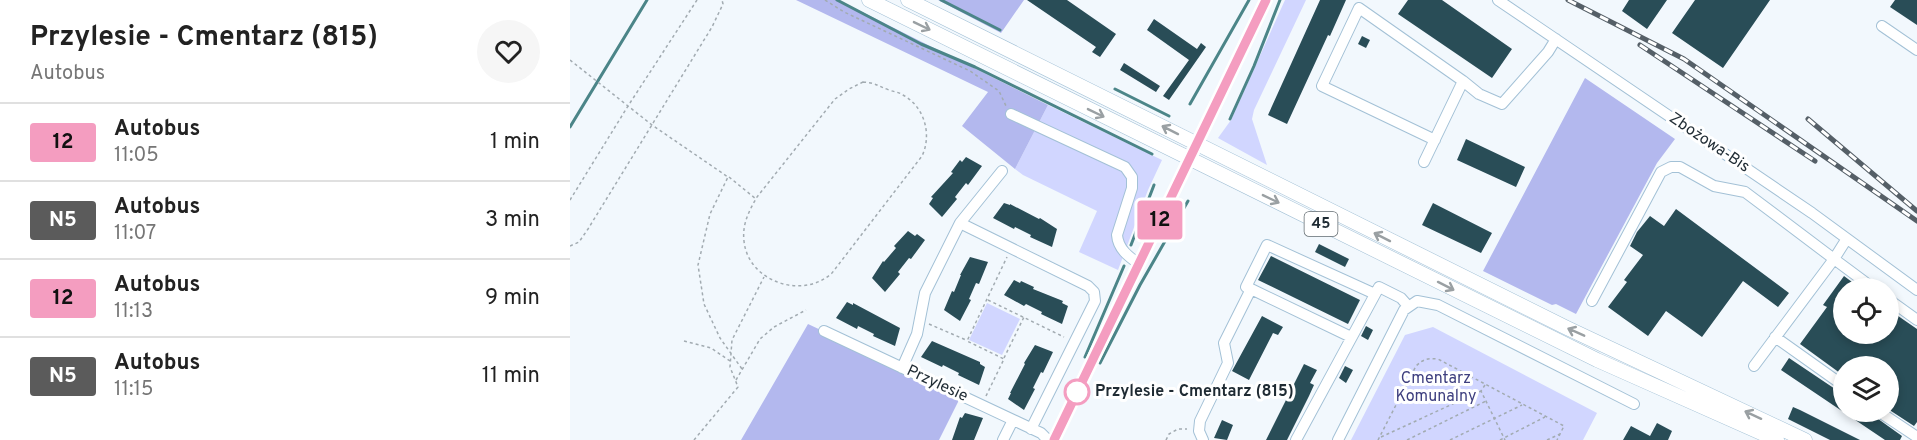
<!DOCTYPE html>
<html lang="pl">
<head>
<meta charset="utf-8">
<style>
	body { margin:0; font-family:Overpass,sans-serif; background:#f6f6f6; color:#222; height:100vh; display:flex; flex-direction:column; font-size:22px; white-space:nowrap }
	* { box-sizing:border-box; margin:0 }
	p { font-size:20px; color:#767676 }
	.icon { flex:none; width:33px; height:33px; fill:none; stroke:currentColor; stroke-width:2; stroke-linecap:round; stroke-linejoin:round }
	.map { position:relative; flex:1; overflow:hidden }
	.details { display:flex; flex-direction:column; background:#fff; width:570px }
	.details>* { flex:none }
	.badge { padding:0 12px; border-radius:4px; font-size:21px; line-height:39px }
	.fabs { position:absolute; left:1263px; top:278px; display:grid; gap:12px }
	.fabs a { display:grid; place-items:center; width:66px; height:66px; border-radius:50%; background:#fff; box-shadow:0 3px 9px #0003; font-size:30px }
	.map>.badge { position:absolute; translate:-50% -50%; box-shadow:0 0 0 3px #fff }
	.round { display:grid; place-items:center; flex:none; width:63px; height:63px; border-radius:32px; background:#f6f6f6 }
	.head { display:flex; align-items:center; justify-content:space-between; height:102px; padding:0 30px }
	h1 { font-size:28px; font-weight:700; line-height:45px }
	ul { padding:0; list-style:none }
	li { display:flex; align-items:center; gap:18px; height:78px; padding:0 30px; border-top:2px solid #e0e0e0 }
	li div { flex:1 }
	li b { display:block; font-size:22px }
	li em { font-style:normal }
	li .badge { min-width:66px; font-weight:700; text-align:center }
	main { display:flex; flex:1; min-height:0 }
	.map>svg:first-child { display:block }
</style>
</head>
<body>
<main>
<section class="details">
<div class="head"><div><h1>Przylesie - Cmentarz (815)</h1><p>Autobus</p></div><a class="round"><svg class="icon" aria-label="heart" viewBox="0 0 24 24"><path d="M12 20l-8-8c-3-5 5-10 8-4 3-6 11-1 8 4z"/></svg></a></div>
<ul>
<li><span class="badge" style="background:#f49dc0;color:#111">12</span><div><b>Autobus</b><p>11:05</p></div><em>1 min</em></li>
<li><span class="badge" style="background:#5b5b5b;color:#fff">N5</span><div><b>Autobus</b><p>11:07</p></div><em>3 min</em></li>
<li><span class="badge" style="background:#f49dc0;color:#111">12</span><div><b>Autobus</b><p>11:13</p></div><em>9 min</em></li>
<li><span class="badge" style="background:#5b5b5b;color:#fff">N5</span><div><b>Autobus</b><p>11:15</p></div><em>11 min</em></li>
</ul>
</section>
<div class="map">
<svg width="1347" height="440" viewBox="0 0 1347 440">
	<rect width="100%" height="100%" fill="#f2f8fd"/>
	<!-- green -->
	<path fill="#d1d6ff" d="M715 0H736L684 110 682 119 697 165 648 138 661 120Z
		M478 105 592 160 578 190 548 270 509 252 527 211 453 175 445 169Z
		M417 303 450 319 432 355 399 340Z
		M863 327 1027 413 1013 440H781L835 335Z"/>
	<!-- forest -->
	<path fill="#b3b8ee" d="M226 0H268L478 105 445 169 392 126 418 92Z
		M368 0H454L431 33Z
		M1015 78 1105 139 1087 163 1006 314 986 304 982 305 913 271Z
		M238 324 391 396 369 440H171Z"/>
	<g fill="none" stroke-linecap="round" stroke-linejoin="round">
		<!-- stream -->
		<path stroke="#4b8588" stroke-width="3" d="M267 0 351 44 405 67 582 154
			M371 0 430 30
			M545 89 599 116
			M620 104 679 0
			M660 119 684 66 710 0
			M0 127 77 0
			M561 245 584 185
			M515 357 554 266
			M530 363 570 285 618 201"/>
	</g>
	<!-- building -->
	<path fill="#294d57" d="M457 0H497L546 34 530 57 522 52 526 47Z
		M750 0H776L760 36 758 35 717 124 698 115Z
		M838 0H872L942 49 922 78 828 14Z
		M1059 0H1097L1077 29 1052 11Z
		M1125 0H1200L1153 68 1102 33Z
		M1325 0H1347V25L1320 7Z
		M584 19 627 49 631 43 636 47 599 100 593 96 619 60 577 30Z
		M792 36 800 40 796 48 788 44Z
		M554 63 590 86 586 92 550 70Z
		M896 139 955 167 946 187 887 160Z
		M396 157 412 166 398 185 396 183 385 197 387 199 372 217 359 204 363 198 361 197 383 173 381 172 390 160 392 162Z
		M434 203 440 205V204L469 219 470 218 487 229 482 247 460 237 461 235 445 227 444 229 423 218Z
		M863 203 922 233 911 253 852 225Z
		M1106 209 1219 293 1208 307 1173 281 1132 337 1096 311 1078 336 1038 307 1057 282 1054 280 1073 255 1060 246 1067 232 1080 216 1094 226Z
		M338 231 345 236 347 234 355 240 341 259 339 258 328 272 330 274 315 292 302 278 313 261 314 262 326 248 324 246Z
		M749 244 779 259 775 267 745 252Z
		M701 256 790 300 778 324 688 280Z
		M400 257 418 262 409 284 406 283 399 299 401 300 390 321 374 310 382 291 384 292 391 275H390Z
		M1274 276 1290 288H1274V333H1318V309L1347 329V422L1344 426 1318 409V366H1274V376L1230 344 1257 307 1253 305Z
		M444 280 450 283 451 281 464 287 463 289 493 301 492 303 498 306 492 324 471 314 472 312 456 304 454 306 434 295Z
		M277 302 283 305V303L330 328 325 346 303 336 304 334 288 326 287 329 266 318Z
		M692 316 713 327 708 335 703 333 679 380 662 371Z
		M796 326 803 330 798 340 791 336Z
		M362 341 410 362V364L415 367 409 385 388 375 389 373 373 365 372 367 351 357Z
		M465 345 483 352 473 373 471 372 463 388 465 389 454 410 438 399 441 393H440L455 364 454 363Z
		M1219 358 1274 395V411H1297L1332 436 1330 440H1315L1211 370Z
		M734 364 747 370 740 383 744 385 739 396 717 440H696Z
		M775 366 783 370 776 383 769 378Z
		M1223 407 1230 410 1290 440H1260L1218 419Z
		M395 413 413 418 404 440H382L390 417 392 418Z
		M652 420 663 425 657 440 644 438Z
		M1087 423 1102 431 1098 440H1053L1061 426 1080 436Z"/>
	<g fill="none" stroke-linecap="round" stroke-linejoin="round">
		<defs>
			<path id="minor" d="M928 0 1242 213 1347 290
				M1312 26 1347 50
				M893 81 909 94 932 104 978 52 986 39
				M441 114 555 167 562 177V188L547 235C548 249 559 257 569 264
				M640 116 696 0
				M854 162 893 81 789 8 752 86 865 140
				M390 223 432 171
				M1276 240 1264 259 1303 288
				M681 289 676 287 697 245 805 294
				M1318 299 1347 320
				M1022 301 1091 172 1101 167H1110L1144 186 1175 192 1264 259 1184 366
				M254 331 471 433 478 440
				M1205 337 1274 386
				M332 368 347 334 355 293 390 223 518 286 524 292 525 301 461 429
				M1308 411 1347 437
				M433 440 443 420
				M484 440 610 179
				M633 440 629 431 630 421 658 363 654 343 681 289 781 337
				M726 440 809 287 831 298 838 306
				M768 440 834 310 847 301 868 305 1064 404"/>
			<path id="major" d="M299 0 1027 360 1207 440
				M338 0 997 328 1235 440"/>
		</defs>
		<!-- minor casing -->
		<use href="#minor" stroke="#a3c1d6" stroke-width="12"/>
		<!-- major casing -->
		<use href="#major" stroke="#a3c1d6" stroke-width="15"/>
		<!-- path -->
		<path stroke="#a2abb1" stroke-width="1.5" stroke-dasharray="3 3" stroke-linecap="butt" d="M255 0 274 12 400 71 429 91 436 106
			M0 60 82 125 158 177 140 214 128 265 134 304 150 338 172 369
			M293 82C306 83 308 86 319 90 324 92 329 92 333 95 355 107 362 135 352 156L262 273C233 300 178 282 174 241 172 224 179 211 187 197L265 99 279 89Z
			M159 177 186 199
			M0 200 58 106 127 0
			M0 246 9 242 18 229 142 27 153 4 152 0
			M418 300 494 337
			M359 324 396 340
			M114 341 141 348 160 361
			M434 358 454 317
			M166 380 190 339 204 327 236 310
			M915 385 911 391 935 440
			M416 396 434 359 397 341 437 257
			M811 437 911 391
			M124 440 168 387 160 367 162 340 194 277
			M596 440 599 434 608 429H617
			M808 440 846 366C853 359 858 358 868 359L994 426 987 440
			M837 440 916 401
			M880 440 952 405
			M930 440 975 417
			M977 440 990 434"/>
		<!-- minor -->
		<use href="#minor" stroke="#fff" stroke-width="10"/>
		<!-- major -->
		<use href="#major" stroke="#fff" stroke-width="14"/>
		<defs>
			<path id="rail" d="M998 0 1114 59 1347 221
				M1070 45 1245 161
				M1238 119 1347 211"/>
		</defs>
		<!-- rail casing -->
		<use href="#rail" stroke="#555f67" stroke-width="5"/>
		<!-- rail -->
		<use href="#rail" stroke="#fff" stroke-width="3" stroke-dasharray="9" stroke-linecap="butt"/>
		<defs>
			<path id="minor-bridge" d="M610 179 640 116"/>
		</defs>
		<!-- minor-bridge casing -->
		<use href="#minor-bridge" stroke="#a3c1d6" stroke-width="12" stroke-linecap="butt"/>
		<!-- minor-bridge -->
		<use href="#minor-bridge" stroke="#fff" stroke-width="10"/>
	</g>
	<!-- one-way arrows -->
	<defs><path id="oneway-shaft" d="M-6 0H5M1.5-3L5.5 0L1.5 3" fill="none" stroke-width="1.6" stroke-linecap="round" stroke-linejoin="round" transform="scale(1.5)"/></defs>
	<g stroke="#9aa0a3">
		<use href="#oneway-shaft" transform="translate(352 26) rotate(26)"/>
		<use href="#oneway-shaft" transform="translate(526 113) rotate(26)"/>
		<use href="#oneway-shaft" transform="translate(600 130) rotate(-153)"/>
		<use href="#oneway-shaft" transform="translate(701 199) rotate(26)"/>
		<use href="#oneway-shaft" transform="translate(812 237) rotate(-153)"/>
		<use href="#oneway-shaft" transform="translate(876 286) rotate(27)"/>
		<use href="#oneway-shaft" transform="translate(1006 332) rotate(-156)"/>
		<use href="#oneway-shaft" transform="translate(1183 415) rotate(-155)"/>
	</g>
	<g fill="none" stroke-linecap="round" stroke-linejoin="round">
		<defs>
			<path id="line" d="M484 440 696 0"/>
		</defs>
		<!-- line casing -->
		<use href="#line" stroke="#fff" stroke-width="14"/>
		<!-- line -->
		<use href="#line" stroke="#f49dc0" stroke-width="9"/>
	</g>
	<!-- markers -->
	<circle fill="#fff" stroke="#f49dc0" stroke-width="3" cx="507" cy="392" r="12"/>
	<g text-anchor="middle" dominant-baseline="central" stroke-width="6" stroke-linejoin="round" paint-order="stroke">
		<!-- shield labels -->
		<rect fill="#fff" stroke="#626b70" stroke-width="1.5" x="734.5" y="212" width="33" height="24" rx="4.5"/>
		<g font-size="15" font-weight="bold" fill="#1f2b33">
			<text x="751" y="224">45</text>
		</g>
		<!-- street labels -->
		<g font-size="16" fill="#1f2b33" stroke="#fff">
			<text transform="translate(1139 143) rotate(34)">Zbożowa-Bis</text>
			<text transform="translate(367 384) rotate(25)">Przylesie</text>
		</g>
		<!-- park labels -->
		<g font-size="16" fill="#3e3f7f" stroke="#fff">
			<text x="866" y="379">Cmentarz<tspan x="866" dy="18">Komunalny</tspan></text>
		</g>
		<!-- stop labels -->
		<g font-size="16" font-weight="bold" fill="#1f2b33" stroke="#fff" text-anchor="start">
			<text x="525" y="392">Przylesie - Cmentarz (815)</text>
		</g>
	</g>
</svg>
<div class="fabs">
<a><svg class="icon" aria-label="locate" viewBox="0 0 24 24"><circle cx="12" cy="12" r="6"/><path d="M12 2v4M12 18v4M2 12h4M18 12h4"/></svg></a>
<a><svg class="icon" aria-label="layers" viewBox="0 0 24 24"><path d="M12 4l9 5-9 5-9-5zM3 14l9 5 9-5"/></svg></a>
</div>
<b class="badge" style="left:590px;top:220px;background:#f49dc0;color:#111">12</b>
</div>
</main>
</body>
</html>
